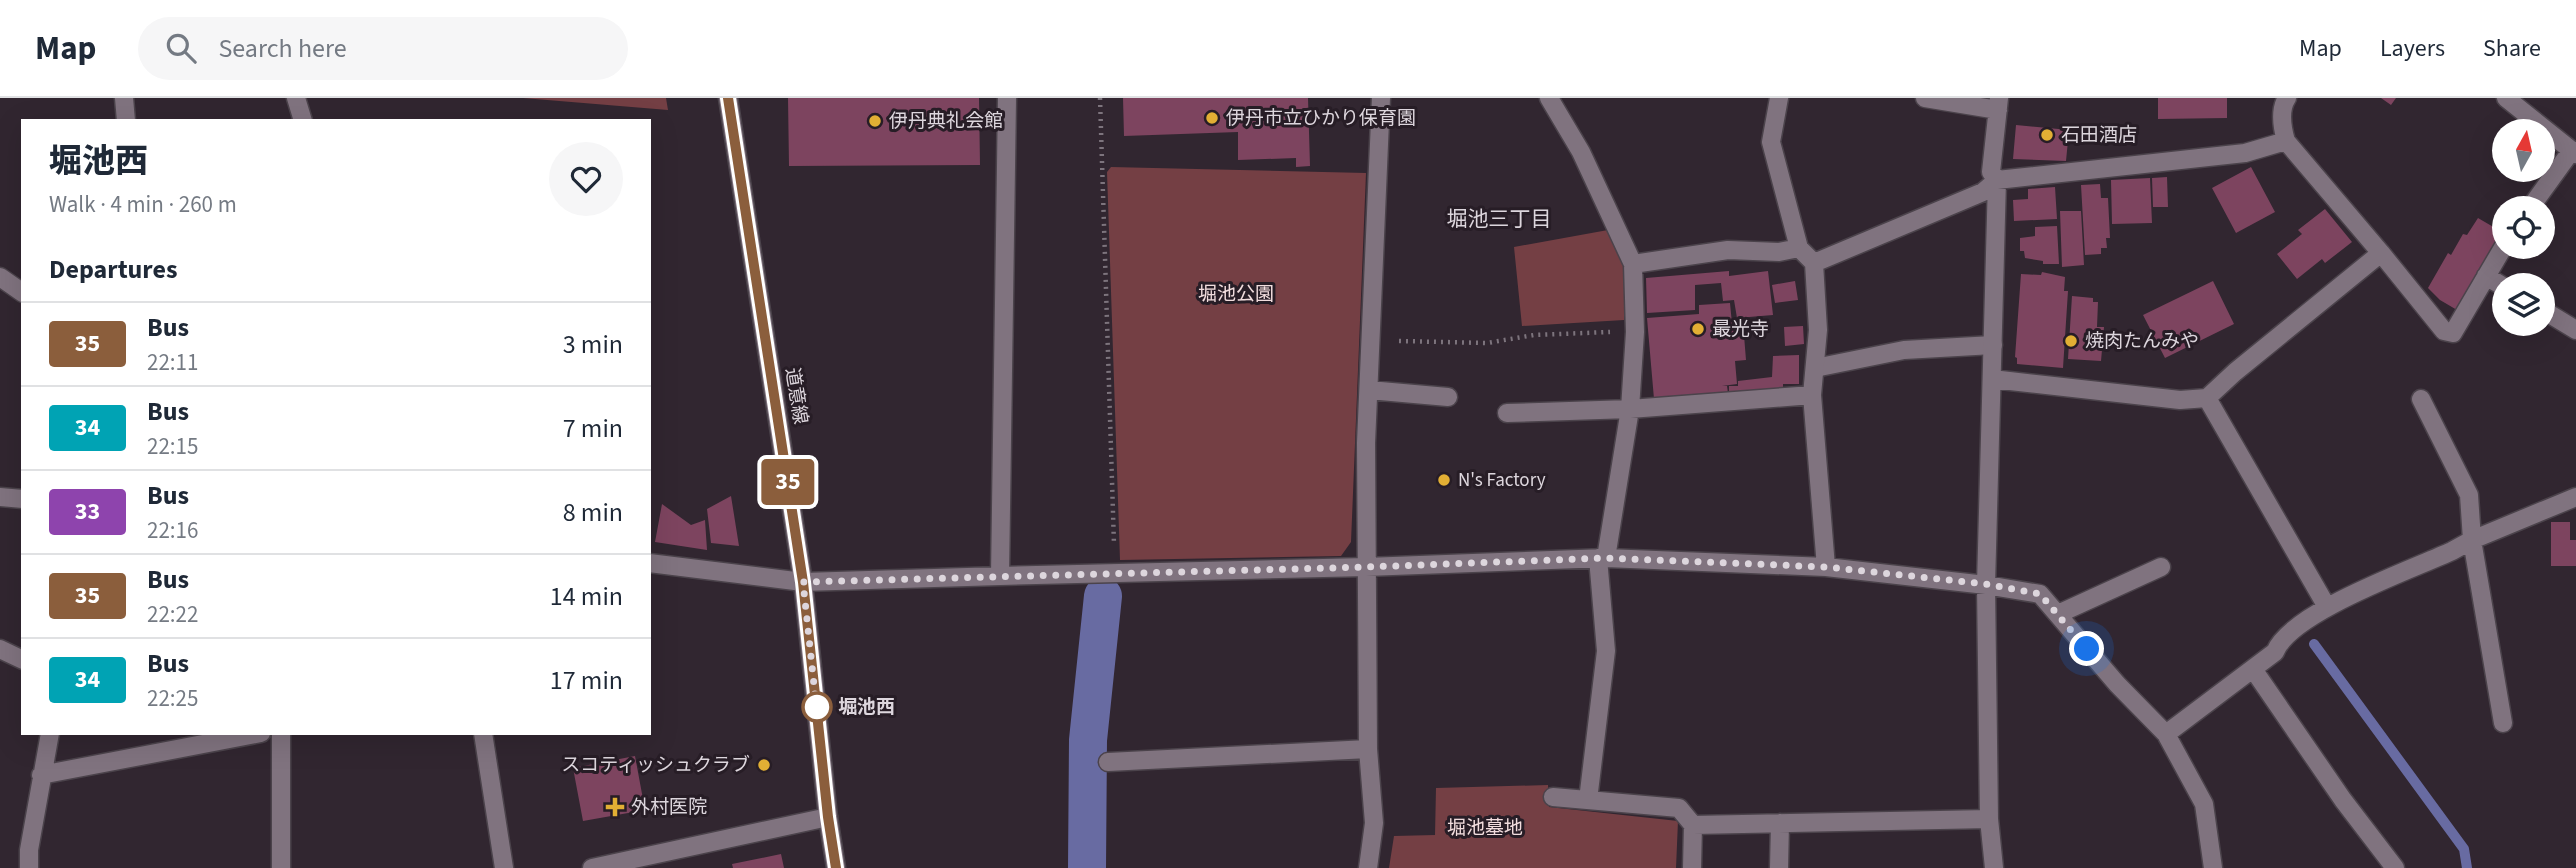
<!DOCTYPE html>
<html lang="en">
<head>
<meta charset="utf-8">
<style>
	body { margin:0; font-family:"Source Sans 3","Noto Sans JP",sans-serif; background:#f6f6f7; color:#1f2937; height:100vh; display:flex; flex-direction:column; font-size:26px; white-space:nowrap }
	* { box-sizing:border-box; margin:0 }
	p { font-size:23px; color:#747a83 }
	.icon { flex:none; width:38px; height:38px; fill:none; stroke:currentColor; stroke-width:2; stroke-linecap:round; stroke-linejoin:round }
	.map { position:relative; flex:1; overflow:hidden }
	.side { position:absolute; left:21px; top:21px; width:630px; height:616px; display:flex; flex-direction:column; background:#fff; border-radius:0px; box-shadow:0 7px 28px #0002 }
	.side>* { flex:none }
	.badge { padding:0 14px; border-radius:5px; font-size:24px; line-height:46px }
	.needle { width:46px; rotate:8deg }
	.buttons { position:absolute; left:2492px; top:21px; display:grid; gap:14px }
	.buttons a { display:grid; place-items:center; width:63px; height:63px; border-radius:50%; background:#fff; box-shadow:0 7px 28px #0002; font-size:35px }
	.you { position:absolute; width:35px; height:35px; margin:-18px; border:5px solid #fff; border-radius:50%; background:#1a73e8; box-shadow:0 0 0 10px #1a73e833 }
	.map>.badge { position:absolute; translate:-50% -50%; box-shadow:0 0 0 4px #fff }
	h2 { padding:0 28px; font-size:26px; line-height:63px }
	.round { display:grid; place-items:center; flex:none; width:74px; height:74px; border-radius:37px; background:#f6f6f7 }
	.headline { display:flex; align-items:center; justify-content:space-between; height:119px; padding:0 28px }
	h1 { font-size:33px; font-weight:800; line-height:52px }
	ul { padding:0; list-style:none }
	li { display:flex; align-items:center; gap:21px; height:84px; padding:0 28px; border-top:2px solid #e0e1e3 }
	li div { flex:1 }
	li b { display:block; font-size:26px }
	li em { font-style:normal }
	li .badge { min-width:77px; font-weight:700; text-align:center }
	header { display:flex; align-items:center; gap:42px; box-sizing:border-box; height:98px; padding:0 35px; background:#fff; border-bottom:2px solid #e0e1e3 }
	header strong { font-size:33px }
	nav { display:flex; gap:38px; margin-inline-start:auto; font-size:24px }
	.search { width:490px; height:63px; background:#f6f6f7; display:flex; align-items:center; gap:18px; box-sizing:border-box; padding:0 24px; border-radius:38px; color:#747a83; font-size:26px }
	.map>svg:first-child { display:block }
</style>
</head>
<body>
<header>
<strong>Map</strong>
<div class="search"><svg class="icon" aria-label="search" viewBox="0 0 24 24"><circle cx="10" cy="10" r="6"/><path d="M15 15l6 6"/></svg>Search here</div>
<nav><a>Map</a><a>Layers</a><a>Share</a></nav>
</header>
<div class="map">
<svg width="2576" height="770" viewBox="0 0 2576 770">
	<rect width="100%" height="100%" fill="#312630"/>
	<!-- green -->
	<path fill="#743f44" d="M523 0H666L668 12Z
		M1111 69 1366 75 1351 444 1341 458 1120 462 1107 74Z
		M1608 132 1625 160 1624 222 1522 228 1514 149Z
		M1548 687 1549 709 1678 723 1676 770H1389L1394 738 1435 737 1436 690Z"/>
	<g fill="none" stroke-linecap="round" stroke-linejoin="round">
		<!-- stream -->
		<path stroke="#686ba2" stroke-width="10" d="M2314 546 2464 751 2467 770"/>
		<!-- canal -->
		<path stroke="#686ba2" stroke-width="38" d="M1087 770 1088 642 1103 498"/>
	</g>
	<!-- building -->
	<path fill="#7d445f" d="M788 0H979L980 67 789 68Z
		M1123 0H1308L1310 68 1296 69V60L1238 62V34L1124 38Z
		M2158 0H2227V20L2158 21Z
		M2381 0H2396L2391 7Z
		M2016 27 2069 32 2066 63 2013 61Z
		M2251 69 2275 114 2236 135 2212 90Z
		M2167 79 2168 109H2153L2152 80Z
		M2150 80 2152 125 2112 126 2111 82Z
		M2100 86 2101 100H2108L2110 140H2106L2107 150H2101V156L2085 157 2081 87Z
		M2055 89 2057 121 2014 123 2013 102 2028 101V91Z
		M2325 111 2352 144 2325 165 2322 161 2297 181 2277 156 2302 136 2298 132Z
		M2060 113H2081L2084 167 2062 169Z
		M2478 120 2502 134 2457 212 2440 202 2428 190 2448 155 2451 157 2463 136 2467 137Z
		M2057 128 2059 166H2043V163L2025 160 2024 153H2020V140L2035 138V129Z
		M1729 173V178L1768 173 1773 217 1737 220 1734 202 1723 203 1721 185 1695 187V212L1647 215 1646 180Z
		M2042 174 2065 179 2064 193H2068L2063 270 2017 266V260L2015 259 2021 176 2041 177Z
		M1795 183 1798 202 1775 205 1772 187Z
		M2213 183 2234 226 2165 260 2143 217Z
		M2072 198 2093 200V204H2098L2097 229H2104L2101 263 2068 261Z
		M1730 205 1732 226 1743 225 1746 262 1735 263 1737 286 1722 288H1727L1728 295 1654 301 1647 220 1699 216V207Z
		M1803 228 1804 246 1785 248 1784 229Z
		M1799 257V286H1783V291L1729 295V288H1738V283L1772 279 1773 258Z
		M731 398 739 448 711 445 707 411Z
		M662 406 691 427 705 422 707 452 655 444Z
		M2551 424H2570V442H2576V468H2551Z
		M635 658 645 712 583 723 573 670Z
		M781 756 784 770H733L732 766Z"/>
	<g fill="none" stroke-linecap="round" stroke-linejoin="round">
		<defs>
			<path id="service" d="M1815 270 1904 252 1993 247
				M0 399 23 401"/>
			<path id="minor" d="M124 0 126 23
				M296 0 303 23
				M1549 0 1581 54 1633 166 1635 234 1630 311 1606 460
				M1779 0 1771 44 1799 150 1814 165 1818 232 1812 297 1826 469
				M1925 0 1998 12
				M2506 0 2576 56
				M2286 43 2381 155
				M2530 110 2572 52
				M1814 165 1983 94 1997 82 2245 55 2286 43C2282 29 2279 12 2287 0
				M1633 166 1728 152 1779 154 1799 150
				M2486 178 2504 189
				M0 179 23 195
				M2543 212 2576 232
				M1992 281 2180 302 2207 300 2327 509
				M1369 292 1448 299
				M2207 300 2235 274 2381 155 2444 233 2453 235 2504 148
				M2421 301 2469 397 2472 442 2503 625
				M1507 315 1630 311 1812 297
				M649 465 803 484 1000 478 1007 0
				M1000 478 1366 469 1606 460 1826 469 1986 487 2040 496 2117 586 2166 636
				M2058 516 2161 469
				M0 551 23 562
				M2253 571 2343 702 2395 770
				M483 635 504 770
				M1108 664 1368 651
				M41 677 261 635
				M1553 699 1679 710 1693 727 1692 770
				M1588 702 1606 553 1598 460
				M1693 727 1989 721
				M29 770V752L50 635
				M281 770V635
				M592 770 828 719
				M1368 770 1374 725 1368 651 1366 345 1381 0
				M1779 770 1780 725
				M1994 770 1989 721 1986 487 1997 82 1991 74 1999 0
				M2213 770 2204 706 2166 636 2275 554C2291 514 2411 472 2452 453L2472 442 2576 399"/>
			<path id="tertiary" d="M728 0 803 484 828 719 836 770"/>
		</defs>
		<!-- service casing -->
		<use href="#service" stroke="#4b434b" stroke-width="21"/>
		<!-- minor casing -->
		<use href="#minor" stroke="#4b434b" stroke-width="21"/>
		<!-- tertiary casing -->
		<use href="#tertiary" stroke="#4b434b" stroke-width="21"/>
		<!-- path -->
		<path stroke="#7d747d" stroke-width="4.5" stroke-dasharray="2 5" stroke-linecap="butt" d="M1100 0 1114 447
			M1399 243 1487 245 1534 237 1610 234"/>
		<!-- service -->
		<use href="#service" stroke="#80737f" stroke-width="18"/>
		<!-- minor -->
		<use href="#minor" stroke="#80737f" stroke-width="18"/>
		<!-- tertiary -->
		<use href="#tertiary" stroke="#80737f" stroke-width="18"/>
	</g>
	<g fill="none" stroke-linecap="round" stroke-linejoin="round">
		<defs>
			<path id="line" d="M728 0 803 484 828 719 836 770"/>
		</defs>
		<!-- line casing -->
		<use href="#line" stroke="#fff" stroke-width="16"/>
		<!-- line -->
		<use href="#line" stroke="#8b5e3c" stroke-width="10"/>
		<!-- walk -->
		<path stroke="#ddd6dd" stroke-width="7" stroke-dasharray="0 12.6" d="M817 609V615L803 484 1366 469 1606 460 1826 469 1986 486 2040 496 2087 551"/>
	</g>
	<!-- markers -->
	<g fill="#e2af34" stroke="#271d26" stroke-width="2.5">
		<circle cx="1212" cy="20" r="7"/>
		<circle cx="875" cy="23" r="7"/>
		<circle cx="2047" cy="37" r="7"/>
		<circle cx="1698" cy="231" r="7"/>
		<circle cx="2071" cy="243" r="7"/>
		<circle cx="1444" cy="382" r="7"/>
		<circle cx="764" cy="667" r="7"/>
		<path d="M611.5 698.5h7v7h7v7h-7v7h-7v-7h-7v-7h7z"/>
	</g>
	<circle fill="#fff" stroke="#8b5e3c" stroke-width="3.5" cx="817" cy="609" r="14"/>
	<g text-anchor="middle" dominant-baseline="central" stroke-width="6" stroke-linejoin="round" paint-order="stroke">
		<!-- poi labels -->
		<g font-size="19" fill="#ddd6dd" stroke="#271d26" text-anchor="start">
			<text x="1226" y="20">伊丹市立ひかり保育園</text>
			<text x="889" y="23">伊丹典礼会館</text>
			<text x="2061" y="37">石田酒店</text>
			<text x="1712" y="231">最光寺</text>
			<text x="2085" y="243">焼肉たんみや</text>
			<text x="1458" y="382">N's Factory</text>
			<text x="750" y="667" text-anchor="end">スコティッシュクラブ</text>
			<text x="631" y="709">外村医院</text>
		</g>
		<!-- park labels -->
		<g font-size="19" fill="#f2ddde" stroke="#271d26">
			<text x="1236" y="196">堀池公園</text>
			<text x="1485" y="730">堀池墓地</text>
		</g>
		<!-- street labels -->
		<g font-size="19" fill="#ddd6dd" stroke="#271d26">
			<text transform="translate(796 298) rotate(81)">道意線</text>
		</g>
		<!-- stop labels -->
		<g font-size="19" font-weight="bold" fill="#ddd6dd" stroke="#271d26" text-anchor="start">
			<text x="838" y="609">堀池西</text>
		</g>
		<!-- neighbourhood labels -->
		<g font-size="21" fill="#ddd6dd" stroke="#271d26">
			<text x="1499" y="121">堀池三丁目</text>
		</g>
	</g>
</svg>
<div class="buttons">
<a><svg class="needle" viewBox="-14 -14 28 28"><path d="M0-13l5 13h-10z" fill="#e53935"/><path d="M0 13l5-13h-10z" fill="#747a83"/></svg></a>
<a><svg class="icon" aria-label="locate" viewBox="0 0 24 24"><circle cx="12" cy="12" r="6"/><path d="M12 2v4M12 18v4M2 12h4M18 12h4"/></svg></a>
<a><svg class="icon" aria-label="layers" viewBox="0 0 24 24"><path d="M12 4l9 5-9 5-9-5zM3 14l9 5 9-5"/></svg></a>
</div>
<div class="you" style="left:2087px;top:551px"></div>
<b class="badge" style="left:788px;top:384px;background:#8b5e3c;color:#fff">35</b>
<section class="side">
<div class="headline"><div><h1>堀池西</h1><p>Walk · 4 min · 260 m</p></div><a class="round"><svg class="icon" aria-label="heart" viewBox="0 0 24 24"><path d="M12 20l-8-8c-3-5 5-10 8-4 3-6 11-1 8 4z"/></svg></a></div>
<h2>Departures</h2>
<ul>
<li><span class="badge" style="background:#8b5e3c;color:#fff">35</span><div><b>Bus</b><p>22:11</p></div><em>3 min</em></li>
<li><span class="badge" style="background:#00a3b4;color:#fff">34</span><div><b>Bus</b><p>22:15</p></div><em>7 min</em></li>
<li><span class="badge" style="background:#8e44ad;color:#fff">33</span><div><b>Bus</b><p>22:16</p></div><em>8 min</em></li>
<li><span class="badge" style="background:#8b5e3c;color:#fff">35</span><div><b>Bus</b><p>22:22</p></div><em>14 min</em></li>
<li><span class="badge" style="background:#00a3b4;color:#fff">34</span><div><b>Bus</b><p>22:25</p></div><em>17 min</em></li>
</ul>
</section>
</div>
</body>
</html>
